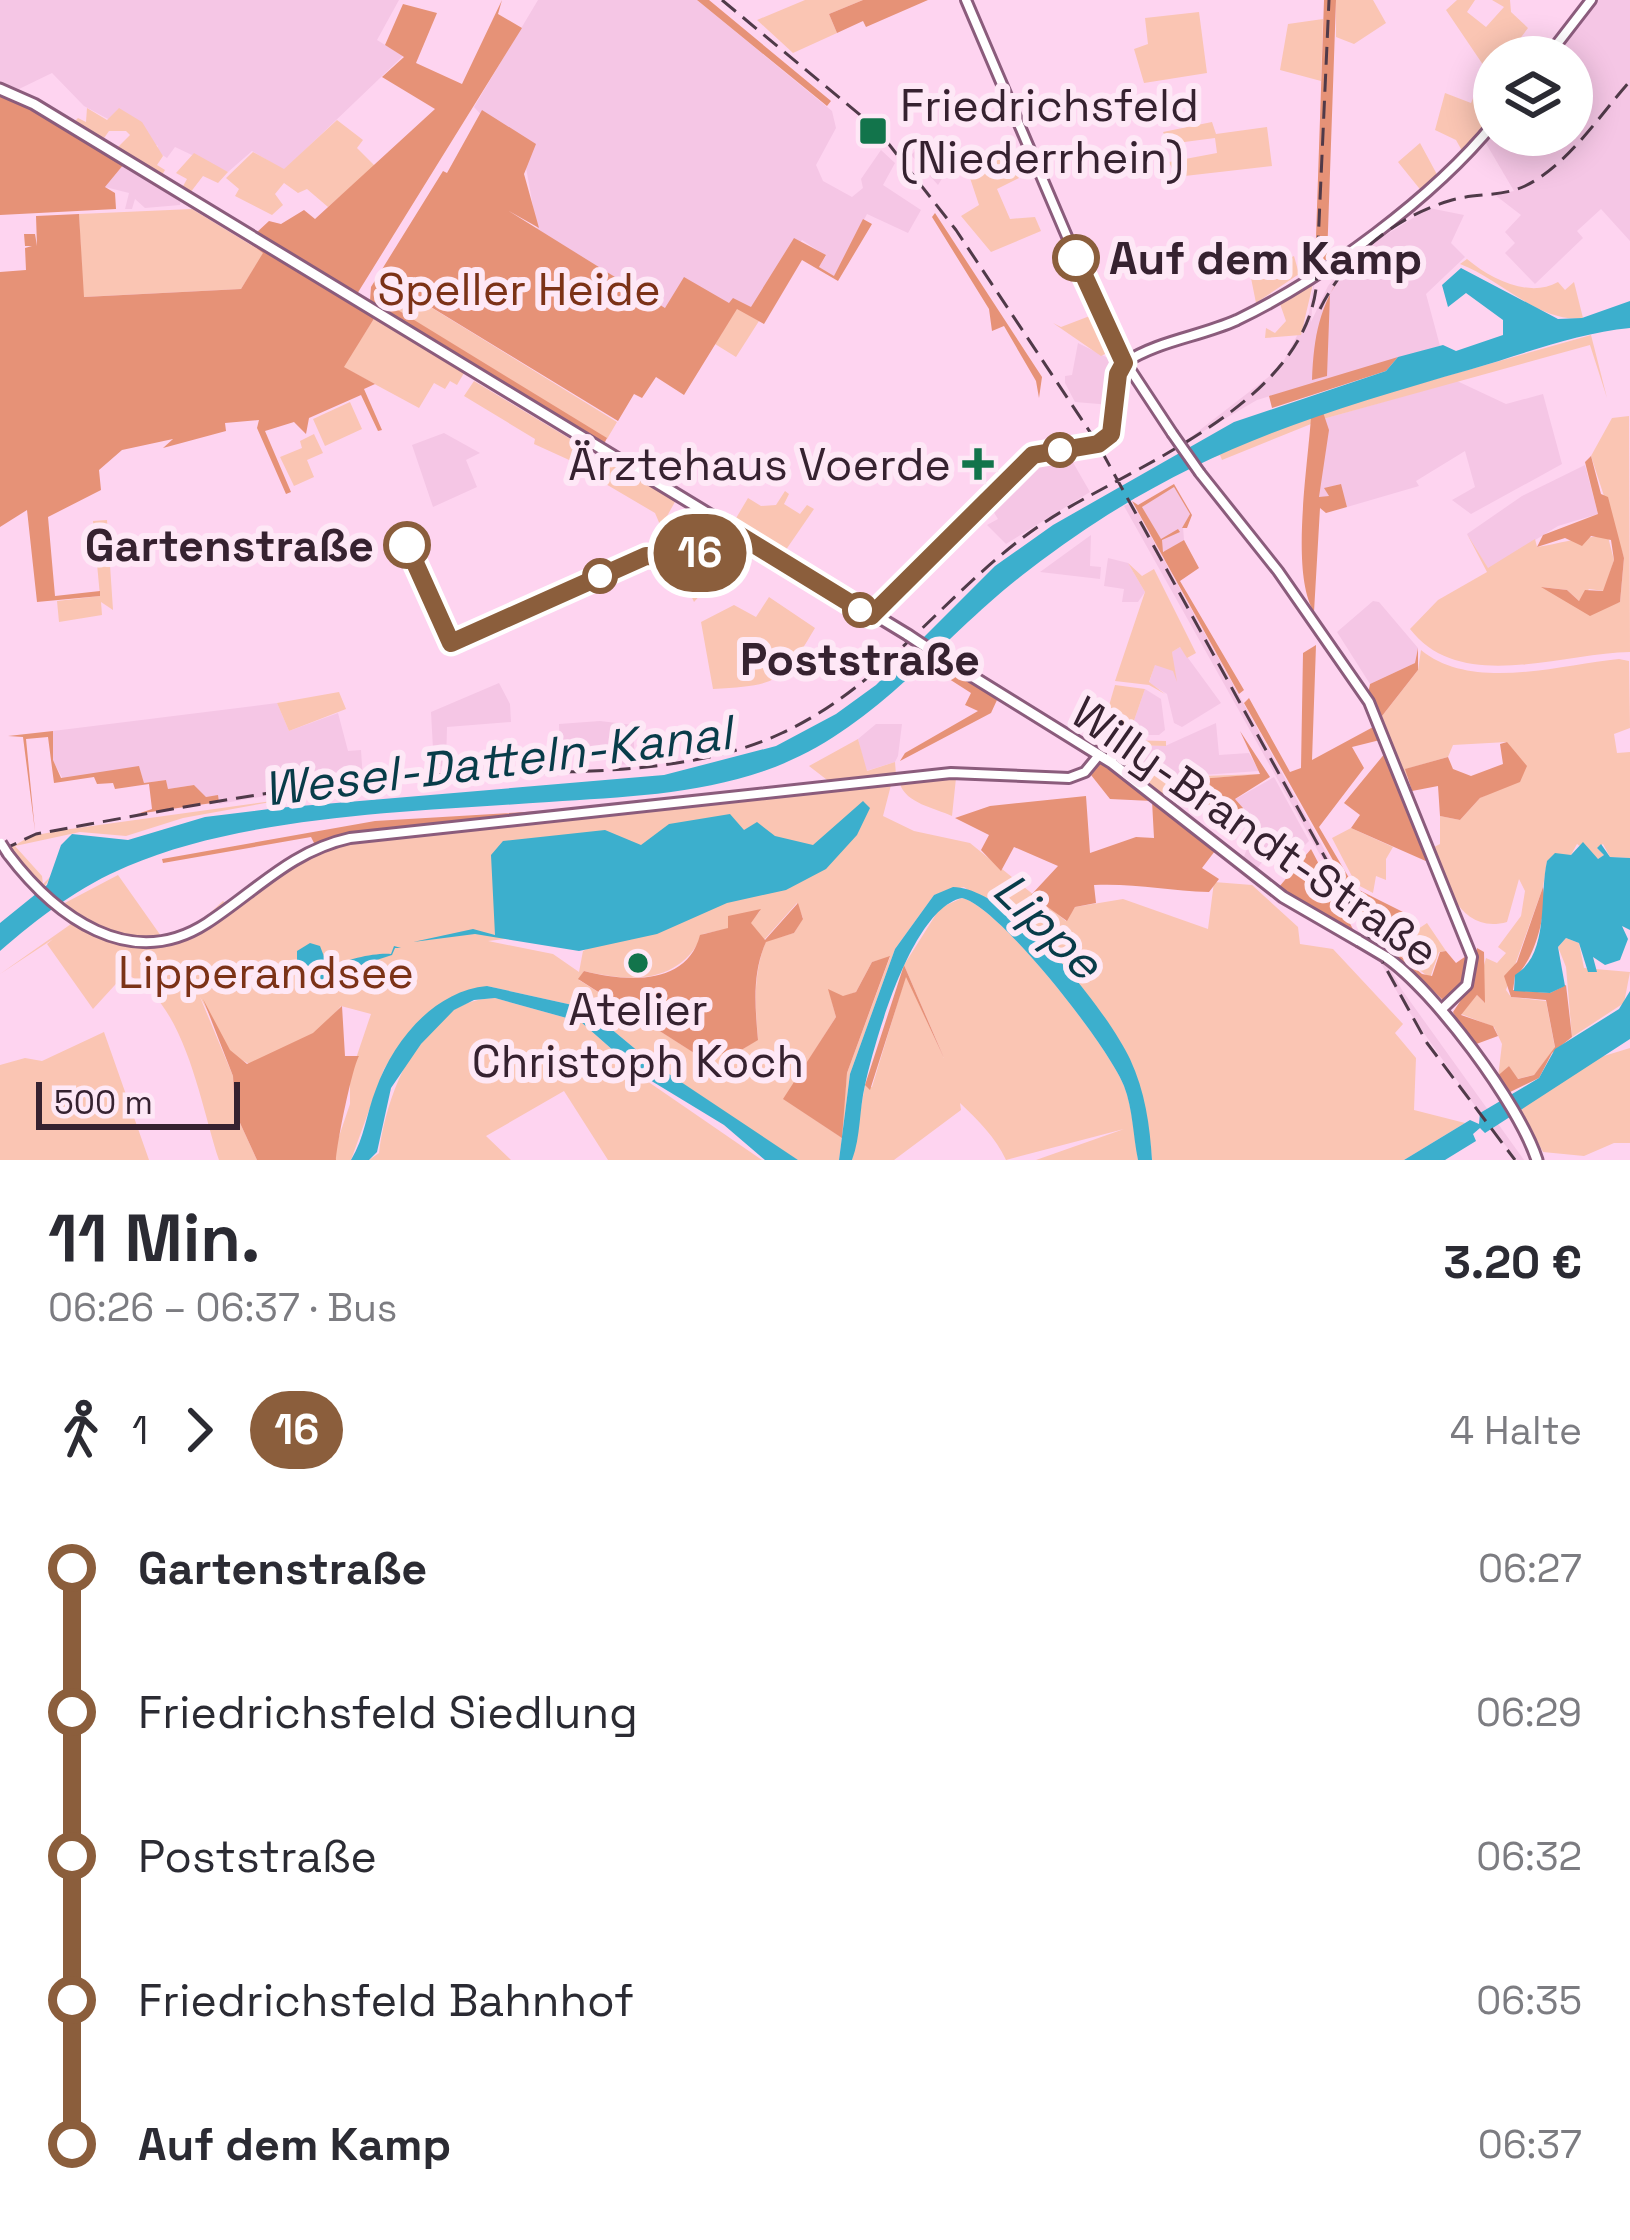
<!DOCTYPE html>
<html lang="de">
<head>
<meta charset="utf-8">
<style>
	body { margin:0; font-family:"Space Grotesk",sans-serif; background:#f7f7f7; color:#2b2b33; height:100vh; display:flex; flex-direction:column; font-size:45px; white-space:nowrap }
	* { box-sizing:border-box; margin:0 }
	p { font-size:39px; color:#7c7c81 }
	.icon { flex:none; width:66px; height:66px; fill:none; stroke:currentColor; stroke-width:2; stroke-linecap:round; stroke-linejoin:round }
	.map { position:relative; height:1160px; overflow:hidden }
	.sheet { display:flex; flex-direction:column; background:#fff; flex:1 }
	.sheet>* { flex:none }
	.badge { padding:0 24px; border-radius:39px; font-size:42px; line-height:78px }
	.tools { position:absolute; left:1473px; top:36px; display:grid; gap:24px }
	.tools a { display:grid; place-items:center; width:120px; height:120px; border-radius:50%; background:#fff; box-shadow:0 6px 30px #0003; font-size:60px }
	.scale { position:absolute; left:36px; bottom:30px; width:204px; box-sizing:border-box; padding-left:12px; border:6px solid #362230; border-top:0; font-size:33px; line-height:42px; white-space:nowrap; color:#362230; -webkit-text-stroke:9px #fee8f6; paint-order:stroke }
	.map>.badge { position:absolute; translate:-50% -50%; box-shadow:0 0 0 6px #fff }
	.legs { display:flex; align-items:center; gap:18px; height:132px; padding:0 48px; font-size:39px }
	.legs p { margin-inline-start:auto }
	.overview { display:flex; align-items:center; justify-content:space-between; height:204px; padding:0 48px }
	h1 { font-size:66px; font-weight:700; line-height:90px }
	ul { padding:0 48px; list-style:none }
	li { display:flex; align-items:center; gap:42px; height:144px; font-size:45px }
	li i { display:grid; place-items:center; width:18px; height:100%; margin:0 15px; background:currentColor }
	li i::after { content:''; width:30px; height:30px; margin:-15px; border:9px solid; border-radius:50%; background:#fff }
	li p { margin-inline-start:auto }
	li:first-child i { background:linear-gradient(#0000 50%,currentColor 0) }
	li:last-child i { background:linear-gradient(currentColor 50%,#0000 0) }
	.map>svg:first-child { display:block }
</style>
</head>
<body>
<div class="map">
<svg width="1630" height="1160" viewBox="0 0 1630 1160">
	<rect width="100%" height="100%" fill="#fed4f0"/>
	<!-- built -->
	<path fill="#f5c6e5" d="M0 0H399L377 40 403 56 284 170 252 151 228 172 175 147 167 158 156 151 158 146 84 106 52 73 19 89 0 82Z
		M538 0H697L832 111 836 128 816 165 823 181 852 197 863 188 861 179 881 150 895 163 883 185 921 210 908 233 867 214 834 277 819 267 826 256 802 240 751 308 730 303 665 308 537 229 525 162 474 107Z
		M1595 0H1630V241L1601 209 1577 231 1583 238 1535 284 1505 253 1515 243 1505 232 1521 215 1495 195 1514 191 1484 140 1494 128V135H1572V57H1552Z
		M928 138 954 160 938 185 911 155Z
		M124 164 181 200 180 205 145 208 135 199 132 209H125L129 193 105 187Z
		M1429 208 1464 215 1451 243 1465 257 1426 294 1440 346 1257 400 1183 443 1280 368 1309 313 1315 275 1311 322 1328 286 1352 256Z
		M1078 343 1116 362 1111 405 1075 402 1065 383V376L1072 375Z
		M1457 381 1506 404 1543 394 1562 464 1471 514 1452 500 1475 487 1465 451 1416 481 1419 486 1347 507 1340 484 1325 489 1329 496 1319 498 1323 419Z
		M444 433 480 453 466 460 477 487 433 507 412 445Z
		M1067 452 1090 492 1006 544 987 525 998 519 988 503 1036 457Z
		M1585 465 1598 514 1558 526 1488 569 1467 534 1522 496Z
		M1174 486 1190 514 1183 527 1184 540 1164 552 1142 507Z
		M1132 502 1402 990 1524 1160H1517L1480 1113 1405 1006 1124 506Z
		M1091 535 1090 566 1101 567 1100 579 1040 572Z
		M1108 558 1128 563 1145 592 1138 602H1122L1124 589 1104 586Z
		M1373 601 1379 602 1418 648 1415 663 1370 684 1337 632Z
		M1180 647 1221 703 1182 727 1174 723 1167 694 1149 683 1155 664 1174 671 1172 652Z
		M499 683 510 704 511 722 447 727 446 766 434 767 431 712Z
		M1145 689 1161 699 1165 730 1159 735H1129Z
		M277 703 289 731 338 713 348 751 361 750 363 779 219 804 218 796 205 797 194 785 168 789 166 780 144 783 139 767 63 779 53 761V731Z
		M600 721 633 725 635 764 609 765 607 746 560 749 559 724Z
		M1216 723 1219 755 1249 753 1259 771 1175 777 1147 766 1141 774 1121 758 1125 745 1165 746Z
		M876 724H902L898 756 895 762 866 771 858 739Z
		M1274 777 1309 841 1305 845 1281 835 1257 869 1243 859 1257 823 1240 815 1243 808 1234 800Z"/>
	<!-- green -->
	<path fill="#fac5b3" fill-rule="evenodd" d="M805 0H863L829 14 837 33 793 53 757 20Z
		M1336 0H1373L1386 23 1354 44 1336 37Z
		M1457 0H1475L1467 12 1486 27 1504 7 1492 0H1510L1511 12 1528 28 1510 52 1514 57H1494V81L1446 10Z
		M1199 12 1207 73 1144 83 1134 49 1148 44 1145 18Z
		M1323 19 1321 81 1280 70 1288 24Z
		M1492 82 1494 120 1465 156 1456 140 1435 130 1445 93 1471 103 1474 96 1482 98Z
		M87 108 107 120 119 108 142 122 163 156 157 165 165 170 161 177 116 149 130 135 126 131H109L102 141 73 123 78 118 86 122Z
		M337 120 363 140 357 148 375 166 328 207 307 189 298 193 284 183 275 194 283 205 272 215 235 196 239 189 226 178 253 152 284 169Z
		M1212 122 1216 134 1267 127 1272 166 1176 177 1169 162 1217 153 1215 138 1169 144 1163 132Z
		M1420 143 1440 180 1423 193 1398 162Z
		M1005 146 1019 178 997 189 1010 219 1035 217 1041 231 991 252 961 216 979 205 969 175Z
		M194 153 228 172 218 183 203 176 190 193 182 188 187 179 176 173Z
		M192 209 264 253 241 289 83 297 79 214Z
		M1294 256 1299 274 1256 303 1251 278Z
		M1467 259C1492 280 1530 298 1558 282L1565 290 1574 282 1583 318C1539 323 1500 279 1460 264Z
		M1315 275 1301 335 1265 338 1266 328 1275 333 1286 321 1279 301Z
		M385 279 617 422 607 439 374 296Z
		M737 308 759 321 736 357 715 344Z
		M1095 314 1111 351 1101 356 1053 323 1061 327Z
		M375 317 464 373 457 385 450 381 445 389 434 383 419 408 343 367Z
		M1591 335 1607 398 1590 345 1323 419V413L1311 417V424L1222 460 1220 455 1197 463 1312 414Z
		M474 381 587 449 578 464 534 444 535 439 464 396Z
		M350 402 362 429 325 446 313 419Z
		M1629 416 1630 652C1560 653 1460 694 1410 629L1438 600 1487 572 1467 534 1488 568 1535 539 1537 547C1561 544 1581 535 1608 537L1614 560 1604 591 1589 589 1579 601 1567 590 1542 587 1592 611 1620 602 1624 558 1591 456 1612 418Z
		M314 434 323 453 307 460 314 477 294 486 280 457 302 448 300 441Z
		M598 454 676 500 661 527 655 513 587 473Z
		M785 491 789 494 784 504 800 514 807 505 814 509 781 557 732 525 748 498 761 506 776 505Z
		M107 520 113 610 101 602 102 615 59 622 57 601 100 596 93 521Z
		M733 537 738 540 717 561V577L694 602 683 578 695 572 691 561 719 539Z
		M1128 563 1142 576 1154 569 1196 653 1187 658 1180 647 1172 652 1177 682 1173 671 1155 665 1149 682 1165 694 1149 685 1115 681 1145 592Z
		M769 597 815 628C782 684 777 685 713 689L701 622 734 605 756 617Z
		M1421 650C1472 692 1559 665 1619 659L1629 661 1630 728 1614 734 1617 753 1630 752V858L1610 857 1603 844 1597 848 1604 855 1598 859 1577 844 1571 855 1547 861 1543 887 1506 990 1511 997 1546 1001 1555 1048 1534 1075 1517 1079 1509 1066 1498 1077 1502 1044 1494 1027 1461 1014 1477 995 1484 1002 1481 976 1486 958 1497 963 1506 953 1498 947 1521 916 1525 891 1519 879 1507 922C1461 935 1445 884 1430 849L1440 844V816L1460 820 1480 798 1503 787 1507 742 1453 745 1448 757 1406 769 1410 792 1382 716 1418 670Z
		M1115 685 1145 689 1129 735 1097 747Z
		M339 692 346 709 289 731 277 703Z
		M858 739 867 771 895 762 896 775 831 783 809 766Z
		M1166 741V746L1126 745 1122 758 1141 774 1147 766 1175 777 1261 774 1176 781 1162 797 1117 763 1109 750 1122 740Z
		M956 778 952 816C934 808 906 803 900 784Z
		M891 785 883 816 914 831 970 843 1066 921 1075 907 1123 899 1208 929 1214 882 1252 885 1298 927 1300 944 1333 949 1403 1024 1395 1033 1416 1058 1414 1110 1465 1123 1404 1160H1152C1142 1023 1063 967 964 887L934 895 895 949 850 1074 839 1160H798L786 1153 651 1062 586 1008 487 986 401 1044 384 1069 351 1160H331L350 1104V1076L371 1014 341 1006 319 1032 249 1064 231 1054 200 997 233 1076 235 1112 257 1160H219C200 1104 185 998 125 974L93 1009 47 944 53 939 0 974 71 924C209 987 229 878 345 844ZM797 903 803 918 794 933 766 941C753 973 755 1005 758 1039L743 1049 701 1057 579 980 584 971C634 983 680 983 703 934L727 929 760 911 750 923 764 940ZM520 937 595 945 583 951 579 972 553 954 488 941ZM890 957 847 1073 841 1137 784 1099 836 1017 829 990 843 997 856 992 872 962Z
		M293 798 183 818 126 836 80 832 15 846 42 876 43 884 52 875 43 889 8 849 31 836 63 830Z
		M1351 828 1393 847 1386 859V880L1376 876 1373 893 1356 884 1332 838Z
		M118 875 161 936 199 923 223 901 227 904C173 952 116 945 61 905Z
		M962 898C999 906 1109 1047 1124 1086 1133 1109 1134 1136 1138 1160H1036L1124 1129 1006 1160C996 1138 978 1120 960 1103L961 1110 894 1160H852L865 1085 872 1087 906 975 944 1058 904 965 940 908Z
		M1400 920 1418 929 1427 923 1446 951 1439 952 1430 978 1392 949Z
		M1566 938 1579 943 1584 968 1630 972 1624 1003 1572 1037 1566 967 1558 947Z
		M495 998 581 1022 650 1083 762 1160H608L564 1091 486 1136 511 1160H369L379 1153C386 1093 422 999 495 998Z
		M104 1032 149 1160H0V1065L25 1058 42 1061Z
		M1630 1048V1143H1614L1584 1156 1543 1152 1520 1109 1594 1059Z"/>
	<!-- forest -->
	<path fill="#e69277" d="M502 0 498 14 522 28 357 294 255 234 269 221 281 224 304 210 315 219 435 109 382 77 404 57 385 45 403 4 437 13 416 63 462 84Z
		M697 0H709L831 101 827 106Z
		M863 0H928L866 27 863 21 837 33 829 14Z
		M1324 0H1336L1327 259 1315 267Z
		M0 96 18 101 124 164 105 187 115 193 116 209 0 215Z
		M482 110 536 144 524 174 539 228 507 210 665 308 684 277 729 303 733 298 751 307 794 238 826 255 819 267 834 276 863 219 872 224 838 281 802 260 764 324 737 309 684 395 656 377 642 398 634 394 618 421 385 279 375 296 607 438 603 446 370 301 371 287 443 171 447 173Z
		M935 213 1042 377 1039 398 1036 381 1004 326 992 331 989 309 932 217Z
		M79 214 84 297 241 289 263 253 224 225 375 317 344 367 375 384 364 389 382 430 378 431 361 395 309 418 306 434 294 422 265 431 291 492 286 494 257 428 259 420 225 423 226 431 163 448 173 439 122 450 99 470 101 490 48 517 55 596 100 591V596L37 602 27 510 0 527V272L26 270 25 248 32 246H25L24 234H35L37 246 36 216Z
		M1345 269 1330 294 1327 376 1312 380C1314 335 1319 307 1345 269Z
		M1398 357 1386 371 1272 408 1269 396Z
		M1323 412 1329 430 1319 497 1329 496 1324 488 1341 484 1347 507 1326 513 1320 508 1314 612C1290 573 1308 466 1311 417Z
		M1591 456 1601 494 1608 497 1624 558 1620 602 1590 616 1541 587 1567 590 1579 601 1585 590 1603 591 1614 560 1611 540 1591 536 1582 546 1565 538 1537 547 1543 535 1598 514 1585 462Z
		M1174 484 1192 515 1187 528H1182L1190 514 1174 487 1142 507 1161 539 1178 529 1180 532 1162 540 1163 552 1184 540 1199 568 1180 581 1244 690 1239 694 1132 501 1138 505Z
		M1316 645 1312 760 1375 726 1380 740 1352 747 1364 768 1319 827 1355 888 1403 912 1392 949 1422 974 1432 976 1440 952 1446 951 1456 963 1469 954 1466 984 1445 1002 1377 938 1244 703 1249 698 1290 772 1301 768 1303 653Z
		M1418 648V670L1382 716 1368 694 1370 684 1415 663Z
		M939 660 997 700 991 713 900 761 905 753 978 711 965 705 971 693 935 670Z
		M53 731V760L61 778 139 766 144 783 166 780 168 789 194 785 206 797 218 795 219 802 137 814 152 809 149 784 115 789 113 783 97 784 94 777 54 783 48 737 26 739 35 831 23 737 8 736Z
		M1240 731 1270 777 1235 799 1243 808 1232 824 1198 807 1175 781 1260 774Z
		M1507 742 1527 766 1520 782 1480 798 1460 820 1440 816 1438 786 1412 791 1405 769 1448 757 1453 769 1471 776 1503 764 1500 744Z
		M1386 752 1428 862 1351 828 1360 815 1344 803Z
		M1102 761 1218 847 1202 868 1219 879 1209 892C1169 891 1134 883 1094 885L1096 903 1075 907 1067 921 1031 895 1058 866 1014 847 1001 871 981 850 989 835 955 818 990 806 1086 796 1090 853 1136 837 1154 838 1152 801 1110 799 1091 775Z
		M610 807 344 836 315 845 311 837 163 863 162 859 375 821Z
		M1311 849 1356 935 1279 887Z
		M1543 887C1548 908 1535 962 1515 976L1513 990 1550 993 1566 985 1572 1037 1552 1053 1539 1078 1504 1095 1494 1079 1509 1066 1518 1079 1534 1075 1555 1047 1546 1000 1511 997 1504 976 1517 962Z
		M798 903 803 919 794 933 766 942C752 973 755 1006 758 1040L743 1049 702 1058 578 979 584 971C627 982 687 986 700 935L728 928V916L761 909 751 923 765 940Z
		M1477 948 1484 952 1485 1003 1477 995 1461 1015 1493 1026 1498 1036 1471 1046 1453 1012 1473 982Z
		M890 956 847 1073 842 1138 783 1099 836 1017 828 989 843 996 856 992 872 962Z
		M904 965 944 1058 906 977 870 1090 865 1085Z
		M203 999 230 1050 247 1064 313 1033 342 1006 345 1056H359C352 1068 337 1143 336 1160H257L235 1112 233 1076Z"/>
	<!-- water -->
	<path fill="#3cafcd" d="M1461 268 1558 319 1582 318 1630 301V328C1577 333 1523 354 1472 369 1300 418 1174 458 1029 570 939 638 875 733 764 771 694 795 622 797 549 802 420 811 247 815 128 866 80 886 39 917 0 951V923L47 885 61 845 72 834 128 840 205 817 277 808 664 775 776 746 836 714 876 685 995 566 1053 525 1234 422 1386 371 1398 357 1443 345 1456 351 1503 335V320L1466 293 1448 307 1442 285Z
		M863 801 870 808 857 835 826 869 786 890 727 903 657 934 579 951 475 934 413 942 473 929 495 935 491 855 503 841 605 830 641 845 669 824 730 814 744 830 757 822 775 836 813 845Z
		M1583 842 1598 859 1604 855 1597 848 1601 844 1610 857 1630 858V930L1622 926 1628 939 1620 960 1605 965 1593 957 1597 972H1588L1579 943 1566 938 1558 947 1565 986 1550 993 1514 991 1515 975C1550 954 1539 896 1547 861L1555 853 1571 855Z
		M953 887C1011 888 1106 1009 1130 1059 1145 1091 1150 1126 1152 1160H1138C1133 1136 1133 1109 1124 1086 1109 1047 999 906 962 898 912 908 875 1040 865 1085 859 1110 861 1136 852 1160H839L850 1074 895 949 934 895Z
		M310 943 320 946 325 959 335 967C343 959 379 952 391 954L394 946 401 948H395L392 955 355 967 327 993 297 960V951Z
		M487 986 586 1008 651 1062 798 1160H765L724 1125 640 1074 581 1022 495 998 474 1000 454 1010 421 1044 391 1088 377 1152 369 1160H351C365 1137 366 1114 376 1089 393 1042 433 991 487 986Z
		M1630 991V1039L1485 1133 1480 1128 1473 1134 1476 1141 1445 1160H1404L1470 1120 1479 1124 1480 1113 1539 1078 1555 1049 1619 1009Z"/>
	<g fill="none" stroke-linecap="round" stroke-linejoin="round">
		<defs>
			<path id="secondary" d="M966 0 1112 342 1172 433
				M1547 57 1591 0
				M1124 363C1160 340 1199 337 1237 320 1324 278 1434 197 1494 123
				M1200 473 1278 571 1369 702 1472 957 1467 985 1441 1010
				M8 854C55 916 130 973 207 923 256 891 291 851 350 838L951 773 1069 778 1085 772 1099 755"/>
			<path id="primary" d="M0 89 34 104 908 635
				M710 517 714 538 734 533
				M941 657 1112 763 1283 897 1359 941
				M1111 742 1112 763
				M1386 957C1434 990 1519 1104 1537 1160"/>
		</defs>
		<!-- secondary casing -->
		<use href="#secondary" stroke="#8b5c7c" stroke-width="14"/>
		<!-- primary casing -->
		<use href="#primary" stroke="#8b5c7c" stroke-width="15"/>
		<!-- secondary -->
		<use href="#secondary" stroke="#fff" stroke-width="8"/>
		<!-- primary -->
		<use href="#primary" stroke="#fff" stroke-width="9"/>
		<!-- rail -->
		<path stroke="#503a49" stroke-width="3" stroke-dasharray="18 9" stroke-linecap="butt" d="M722 0 877 129 956 230 1096 441 1427 1043 1515 1160
			M1320 309C1345 257 1396 216 1452 200 1476 193 1502 197 1525 186 1568 165 1599 116 1630 81
			M0 851 36 834C156 812 282 787 405 777 524 768 673 784 782 733 895 681 959 570 1066 509 1152 459 1301 399 1316 289L1329 0"/>
		<defs>
			<path id="secondary-bridge" d="M1172 433 1200 473
				M1 843 8 854"/>
			<path id="primary-bridge" d="M908 635 941 657
				M1359 941 1386 957"/>
		</defs>
		<!-- secondary-bridge casing -->
		<use href="#secondary-bridge" stroke="#8b5c7c" stroke-width="14" stroke-linecap="butt"/>
		<!-- primary-bridge casing -->
		<use href="#primary-bridge" stroke="#8b5c7c" stroke-width="15" stroke-linecap="butt"/>
		<!-- secondary-bridge -->
		<use href="#secondary-bridge" stroke="#fff" stroke-width="8"/>
		<!-- primary-bridge -->
		<use href="#primary-bridge" stroke="#fff" stroke-width="9"/>
	</g>
	<g fill="none" stroke-linecap="round" stroke-linejoin="round">
		<defs>
			<path id="line-1" d="M407 545 451 643 646 556 691 558 726 527 871 616 1033 455 1098 444 1111 434 1118 374 1124 363 1076 258"/>
		</defs>
		<!-- line-1 casing -->
		<use href="#line-1" stroke="#fff" stroke-width="27"/>
		<!-- line-1 -->
		<use href="#line-1" stroke="#8b5e3c" stroke-width="18"/>
	</g>
	<!-- markers -->
	<g fill="#12744b" stroke="#fee8f6" stroke-width="4.5">
		<rect x="858" y="116" width="30" height="30" rx="6"/>
		<path d="M972 446h12v12h12v12h-12v12h-12v-12h-12v-12h12z"/>
		<circle cx="638" cy="963" r="12"/>
	</g>
	<g fill="#fff" stroke="#8b5e3c" stroke-width="6">
		<circle cx="1076" cy="258" r="21"/>
		<circle cx="1060" cy="450" r="15"/>
		<circle cx="407" cy="545" r="21"/>
		<circle cx="600" cy="576" r="15"/>
		<circle cx="860" cy="610" r="15"/>
	</g>
	<g text-anchor="middle" dominant-baseline="central" stroke-width="12" stroke-linejoin="round" paint-order="stroke">
		<!-- poi labels -->
		<g font-size="45" fill="#362230" stroke="#fee8f6" text-anchor="start">
			<text x="900" y="105">Friedrichsfeld<tspan x="900" dy="52">(Niederrhein)</tspan></text>
			<text x="951" y="464" text-anchor="end">Ärztehaus Voerde</text>
			<text x="638" y="1009" text-anchor="middle">Atelier<tspan x="638" dy="52">Christoph Koch</tspan></text>
		</g>
		<!-- stop labels -->
		<g font-size="45" font-weight="bold" fill="#362230" stroke="#fee8f6" text-anchor="start">
			<text x="1109" y="258">Auf dem Kamp</text>
			<text x="374" y="545" text-anchor="end">Gartenstraße</text>
			<text x="860" y="659" text-anchor="middle">Poststraße</text>
		</g>
		<!-- park labels -->
		<g font-size="45" fill="#7c3217" stroke="#fee8f6">
			<text x="519" y="289">Speller Heide</text>
			<text x="266" y="972">Lipperandsee</text>
		</g>
		<!-- street labels -->
		<g font-size="45" fill="#362230" stroke="#fee8f6">
			<text transform="translate(1255 832) rotate(35)">Willy-Brandt-Straße</text>
		</g>
		<!-- water labels -->
		<g font-size="48" font-style="italic" fill="#083c49" stroke="#fee8f6">
			<text transform="translate(497 761) rotate(-7)">Wesel-Datteln-Kanal</text>
			<text transform="translate(1048 926) rotate(44)">Lippe</text>
		</g>
	</g>
</svg>
<div class="tools">
<a><svg class="icon" aria-label="layers" viewBox="0 0 24 24"><path d="M12 4l9 5-9 5-9-5zM3 14l9 5 9-5"/></svg></a>
</div>
<div class="scale">500 m</div>
<b class="badge" style="left:700px;top:553px;background:#8b5e3c;color:#fff">16</b>
</div>
<section class="sheet">
<div class="overview"><div><h1>11 Min.</h1><p>06:26 – 06:37 · Bus</p></div><b>3.20 €</b></div>
<div class="legs"><svg class="icon" aria-label="walk" viewBox="0 0 24 24"><circle cx="13" cy="4" r="2"/><path d="M13 8l-2 6 4 7M11 14l-3 7M7 12l3-4h3l4 4"/></svg>1<svg class="icon" aria-label="forward" viewBox="0 0 24 24"><path d="M9 5l7 7-7 7"/></svg><b class="badge" style="background:#8b5e3c;color:#fff">16</b><p>4 Halte</p></div>
<ul>
<li><i style="color:#8b5e3c"></i><b>Gartenstraße</b><p>06:27</p></li>
<li><i style="color:#8b5e3c"></i><span>Friedrichsfeld Siedlung</span><p>06:29</p></li>
<li><i style="color:#8b5e3c"></i><span>Poststraße</span><p>06:32</p></li>
<li><i style="color:#8b5e3c"></i><span>Friedrichsfeld Bahnhof</span><p>06:35</p></li>
<li><i style="color:#8b5e3c"></i><b>Auf dem Kamp</b><p>06:37</p></li>
</ul>
</section>
</body>
</html>
